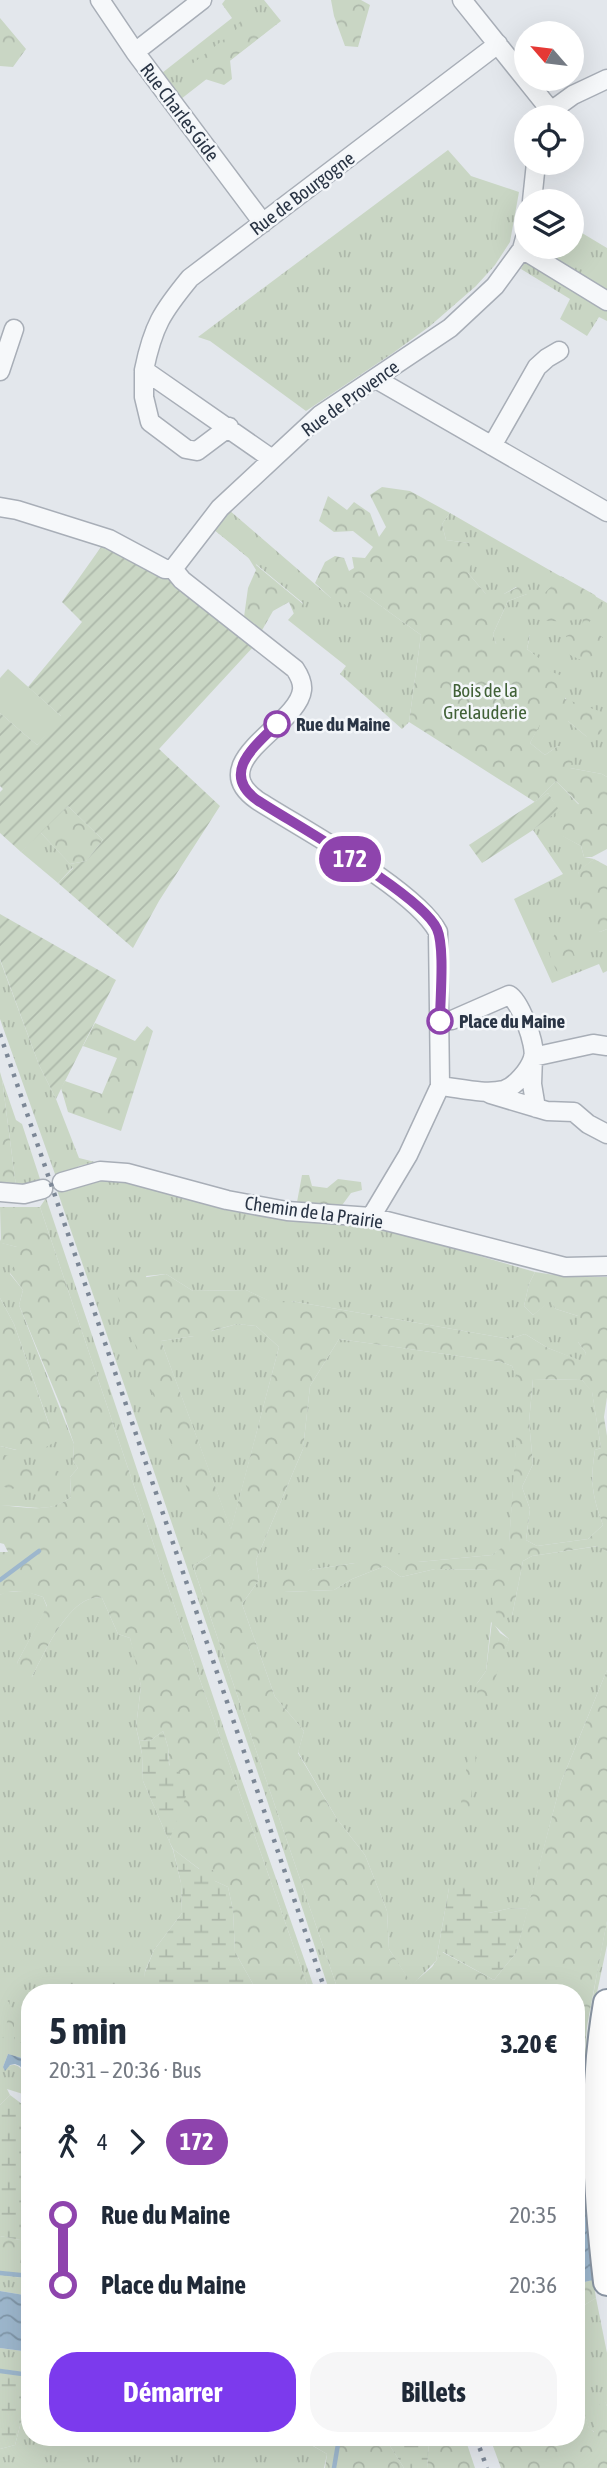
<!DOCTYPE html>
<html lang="fr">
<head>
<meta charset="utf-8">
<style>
	body { margin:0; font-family:"Asap Condensed",sans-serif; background:#f6f6f7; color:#1f2937; height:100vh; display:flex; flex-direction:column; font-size:26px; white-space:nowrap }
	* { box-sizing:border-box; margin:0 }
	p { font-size:23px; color:#747a83 }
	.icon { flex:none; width:38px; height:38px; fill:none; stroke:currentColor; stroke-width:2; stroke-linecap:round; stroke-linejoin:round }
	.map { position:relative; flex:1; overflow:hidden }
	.drawer { position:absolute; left:21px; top:1984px; width:564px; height:462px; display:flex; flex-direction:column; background:#fff; border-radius:28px; box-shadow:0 7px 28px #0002 }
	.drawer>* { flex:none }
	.badge { padding:0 14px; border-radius:23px; font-size:24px; line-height:46px }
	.needle { width:46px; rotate:298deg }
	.tools { position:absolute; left:514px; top:21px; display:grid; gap:14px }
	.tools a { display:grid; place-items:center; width:70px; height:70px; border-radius:50%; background:#fff; box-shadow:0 7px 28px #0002; font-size:35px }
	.map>.badge { position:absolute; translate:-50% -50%; box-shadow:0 0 0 4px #fff }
	.legs { display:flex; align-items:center; gap:10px; height:77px; padding:0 28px; font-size:23px }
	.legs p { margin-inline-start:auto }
	.summary { display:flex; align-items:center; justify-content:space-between; height:119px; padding:0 28px }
	h1 { font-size:38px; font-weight:700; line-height:52px }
	.button { display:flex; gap:14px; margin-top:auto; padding:14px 28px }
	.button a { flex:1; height:80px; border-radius:28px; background:#7c3aed; color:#fff; font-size:28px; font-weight:700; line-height:80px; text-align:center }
	.button a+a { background:#f6f6f7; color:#1f2937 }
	ul { padding:0 28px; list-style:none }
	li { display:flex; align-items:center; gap:24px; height:70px; font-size:26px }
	li i { display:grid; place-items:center; width:10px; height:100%; margin:0 9px; background:currentColor }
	li i::after { content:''; width:18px; height:18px; margin:-9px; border:5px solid; border-radius:50%; background:#fff }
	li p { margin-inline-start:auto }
	li:first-child i { background:linear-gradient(#0000 50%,currentColor 0) }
	li:last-child i { background:linear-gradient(currentColor 50%,#0000 0) }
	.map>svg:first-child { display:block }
</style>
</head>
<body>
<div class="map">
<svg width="607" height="2468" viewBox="0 0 607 2468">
	<defs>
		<pattern id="grass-tufts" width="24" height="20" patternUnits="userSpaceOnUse" patternTransform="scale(1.75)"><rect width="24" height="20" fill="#c9d6c4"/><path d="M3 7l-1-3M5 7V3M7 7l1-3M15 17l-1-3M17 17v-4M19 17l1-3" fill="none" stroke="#adb8aa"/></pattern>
		<pattern id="forest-crowns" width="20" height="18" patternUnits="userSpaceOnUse" patternTransform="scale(1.75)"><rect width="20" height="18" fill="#c9d6c4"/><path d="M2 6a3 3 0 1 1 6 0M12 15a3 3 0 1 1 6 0" fill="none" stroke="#adb8aa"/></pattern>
		<pattern id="wetland-marsh" width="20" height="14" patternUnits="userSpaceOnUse" patternTransform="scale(1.75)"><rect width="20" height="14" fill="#c9d6c4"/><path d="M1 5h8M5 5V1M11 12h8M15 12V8" fill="none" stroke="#adb8aa"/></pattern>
		<pattern id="garden-furrows" width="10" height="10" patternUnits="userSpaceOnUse" patternTransform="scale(1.75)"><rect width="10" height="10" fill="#c9d6c4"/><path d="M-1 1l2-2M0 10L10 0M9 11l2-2" fill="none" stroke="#adb8aa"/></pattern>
		<pattern id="water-waves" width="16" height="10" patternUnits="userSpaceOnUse" patternTransform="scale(1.75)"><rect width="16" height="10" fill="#9db7cd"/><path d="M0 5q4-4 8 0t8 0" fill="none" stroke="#8096a8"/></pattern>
	</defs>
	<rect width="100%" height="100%" fill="#e3e7ec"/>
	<!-- grass -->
	<path fill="url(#grass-tufts)" fill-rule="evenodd" d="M225 0H264L281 21 181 99 162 73 232 18 222 4Z
		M448 150 471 176 519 192 510 242 495 265 476 286 430 326 393 353 306 411 210 341 198 337Z
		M572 227 607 248V321L599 317 587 336 560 319 570 299 521 269 533 247H572Z
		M229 510 331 598 360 591 421 635 409 722 402 729 340 674 346 666 288 620 303 603 212 528Z
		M450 513 607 603V777L602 774 570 768 558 746 545 755 530 743 541 721H568L587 737C569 707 555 670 527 649L530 635 496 644 493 634 508 601 527 594 516 587 504 594H486L468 573 469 543 446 540 442 524Z
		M556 781 579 805 563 836 581 846 584 857 594 859 578 872 600 932 607 929V971L603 973 599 964 552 983 514 899 563 874 533 830 558 810 548 793 535 802Z
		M40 832 73 867 58 883 21 852Z
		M0 960 39 1065 56 1099 79 1158 95 1162 79 1166 60 1177H56L0 1019Z
		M2 1079 16 1120 22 1124 41 1182 16 1186Z
		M110 1179 226 1208 386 1229 535 1272 529 1284 524 1306 533 1315 551 1300 556 1309 578 1316V1342L586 1353 583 1362 548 1348 525 1334 510 1339 291 1301H269L246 1290 193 1291 166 1274 146 1276 211 1555 193 1566 339 1993H330L263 1788 57 1190 61 1187Z
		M46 1198 228 1741 316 1993H310L186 1640 40 1207Z
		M0 1239 2 1243 17 1247 18 1262 10 1274 23 1290 19 1305 74 1444 73 1461 78 1468 70 1477 71 1497C46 1516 28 1504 0 1506V1446L16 1450 49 1424 14 1324 0 1298Z
		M237 1324 256 1326 279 1347 231 1530 161 1341 194 1336Z
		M339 1339 501 1362 512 1366 521 1387 509 1543 492 1555 418 1562 355 1563 309 1570 284 1592 334 1590 352 1579 385 1566 401 1577 435 1569 499 1570 512 1616 523 1561 532 1556 599 1546 607 1552V1670L561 1782 528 1909 511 1908 489 1913 449 1888 436 1961 412 1985 389 1949 387 1911 365 1855 337 1819 298 1752 304 1731 275 1697 242 1604 259 1580 256 1560 303 1449 310 1386ZM491 1622 509 1639 500 1661 476 1685 486 1671Z
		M533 1379 582 1380 592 1391 601 1448 595 1450C590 1482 592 1495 603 1525L588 1539 537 1546 526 1540 530 1509 522 1487 533 1464 529 1422Z
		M25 1591 43 1597 47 1607 17 1663 32 1677C44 1654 71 1592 102 1598L118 1634 130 1638 137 1663 141 1686 136 1727 142 1754 143 1781 173 1850 181 1883 182 1913 154 1950 145 1971 143 1993H30V2064L22 2058 8 2054 3 2067C14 2064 18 2063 25 2074L23 2080 29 2086 30 2091 26 2095 7 2089 10 2095 0 2105V1595L5 1592Z
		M607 1921V1945L594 2007 584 2100V2185L576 2186C576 2096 589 2009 607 1921Z
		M0 2275 30 2279V2296L0 2291Z
		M596 2298 607 2353V2406L605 2402 595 2432 589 2429 584 2412 576 2413V2310Z
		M0 2348 30 2352V2373L0 2369Z
		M30 2417V2438H299L327 2454 324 2468H0V2449L15 2445 21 2422Z"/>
	<!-- forest -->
	<path fill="url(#forest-crowns)" fill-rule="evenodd" d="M331 0H361L370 5 358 47 345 46 334 16Z
		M246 9 265 33 230 60 232 79 224 85 205 79 192 64 236 30Z
		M0 18 26 49 13 67 0 66Z
		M382 487 410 491 450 513 442 524 446 540 469 543 477 548 468 573 486 594H504L525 583 529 588 527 594 508 601 493 634 496 644 517 628 530 634 527 649 540 659 549 671 571 679 565 699 605 713 601 734 587 737 568 721H542L530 743 545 755 558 746H569L575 753 570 768 602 774 607 777V849L592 857H584L581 846 562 836 550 823 560 811 579 804 556 781 535 802 409 722 421 635 360 591 346 605 331 598 315 583 325 562 335 556 344 558 349 571 354 568 352 557 365 558 373 547 353 531 334 532 319 521 328 496 347 510 354 502 370 513 379 537 386 527 370 495Z
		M212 528 227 531 254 553 256 565 303 604 294 614 289 602 273 611 261 632 244 617 248 588 256 570 248 557Z
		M561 576 595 595 601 606 588 624 604 639 595 655 581 660 570 655 566 636 582 629 583 618C561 624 538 621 516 615L514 609 540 598Z
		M68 806 103 840 86 861 70 864 40 832Z
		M594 859 607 866V929L600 932 580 909 578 871Z
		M555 934 569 941 580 969 559 976C552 961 543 949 555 934Z
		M95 1023 135 1041 147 1026 153 1031 121 1131 68 1112 61 1088 65 1081 102 1094 117 1058 83 1046Z
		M0 1072 2 1079 16 1186 0 1182Z
		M302 1175H309L312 1186 327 1188 338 1179 361 1182 362 1190 351 1193 340 1208 297 1202Z
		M0 1207H40L186 1640 310 1993H258L235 1952 233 1910 228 1887 215 1881 173 1849 169 1841 174 1826 168 1747 163 1731 150 1741 139 1740 136 1727 141 1686 130 1638 118 1634 102 1598C71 1592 44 1654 32 1677L21 1674 17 1663 47 1606 43 1597C28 1592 14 1588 0 1595V1552H8L4 1544 0 1543V1505C26 1507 49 1514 71 1497L70 1477 78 1468 73 1461 74 1444 62 1409 19 1305 23 1290 10 1273 17 1262V1247L1 1243Z
		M535 1272 568 1277H607V1397L604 1417 607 1436V1552L598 1546 532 1556 523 1561 512 1616 500 1621C490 1598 488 1592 498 1570L435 1569 401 1577 385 1566 352 1579 334 1590 284 1592 277 1581 309 1570 355 1563 400 1553 418 1562 492 1555 509 1542 520 1387 512 1366 501 1362 339 1339 310 1386 303 1449 256 1560 259 1580 242 1604 275 1697 304 1731 298 1753 337 1819 365 1855 387 1911 389 1949 412 1984 432 1967 442 1952 494 1980 516 1953 561 1782 607 1670V1921L587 2026 576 2146V1993H339L193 1566 211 1555 116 1292 123 1281 166 1274 193 1291 246 1290 270 1301H291L510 1339 525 1334 548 1348 582 1361 586 1353 578 1342V1316L556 1309 551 1301 533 1315 524 1306 529 1284ZM237 1324 256 1326 279 1347 231 1529 161 1341 194 1336 199 1342 209 1340 211 1331ZM533 1379 582 1380 592 1392 601 1448 595 1450C590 1482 592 1495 603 1525L588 1539 537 1546 526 1540 530 1509 522 1487 533 1464 529 1422Z
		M0 1298 14 1324 55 1442 34 1454 0 1446Z
		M0 1454 9 1456C17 1475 31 1468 48 1465L61 1473 62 1484 49 1498H40L28 1482 10 1490 0 1484Z
		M492 1621 500 1633 509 1639 487 1702 479 1700 476 1685 486 1671Z
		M477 1748 469 1812 462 1823 458 1822 469 1752Z
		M0 1999 9 2002 14 2018V2043L30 2041V2047L7 2050 1 2047 8 2018 3 2012 0 2013Z
		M0 2236 30 2242V2279L0 2275Z
		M593 2280 596 2298 576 2310V2284Z
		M605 2401 607 2406V2468H501L490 2438H576V2413L584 2411 589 2428 594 2432V2408Z
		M300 2438H385L404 2468H325L327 2454Z
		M418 2438H465L475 2468H427L429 2443Z"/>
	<!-- wetland -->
	<path fill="url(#wetland-marsh)" d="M163 1731 168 1747 169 1765 186 1778 188 1791 169 1841 143 1781 142 1754 139 1740 150 1741Z
		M173 1849 199 1869 213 1870 215 1881 228 1887 233 1910 235 1952 258 1993H141L145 1972 154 1950 182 1913 181 1883Z
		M470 1886 483 1890 489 1913 511 1908 528 1909 516 1953 494 1980 443 1952 436 1961 449 1888Z
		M10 2095 30 2110V2242L0 2236V2105Z
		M0 2369 30 2373V2417L21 2422 15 2445 0 2449Z
		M385 2438H418L429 2443 427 2468H404Z"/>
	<!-- garden -->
	<path fill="url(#garden-furrows)" d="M101 547C152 558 213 613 254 646L159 749 220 806 159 901 133 948 58 883 73 868 70 864 86 861 103 840 68 806 21 852 0 833V792L3 789 0 786V713L37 745 61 716 28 687 82 622 62 602Z
		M548 793 559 810 533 830 482 863 469 845Z
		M0 914 116 980 56 1099 39 1065 0 959Z"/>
	<!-- pitch -->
	<path fill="#c9d6c4" d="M8 669 62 717 37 745 0 713V678Z"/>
	<!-- water -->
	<path fill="url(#water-waves)" d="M8 2054 22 2058 30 2064V2087L23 2080 25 2074 20 2066 15 2064 10 2065 5 2071 3 2067Z
		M607 2203V2272L593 2280 576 2284V2213Z
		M0 2291 30 2296V2352L0 2348Z"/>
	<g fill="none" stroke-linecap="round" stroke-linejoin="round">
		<!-- stream -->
		<path stroke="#9db7cd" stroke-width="4.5" d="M0 1580 39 1551
			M0 2273 30 2276
			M0 2371 30 2375
			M334 2468 339 2438"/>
		<defs>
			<path id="minor" d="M100 0 135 52 263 223
				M462 0 551 111
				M135 52 202 0
				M551 111 573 95 607 79
				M532 201 536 163
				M522 249 607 301
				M144 370V397L150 422 186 449 197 451 229 427
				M0 371 14 329
				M376 379 607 512
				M492 446 537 367 547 358 559 351
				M272 459 144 370C153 326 162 312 190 278L498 44
				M0 507 17 510 109 539 165 569H173
				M173 569 182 580 295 669C299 675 303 682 302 690 298 726 202 761 257 800 302 829 415 889 438 932L440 1086 408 1155 371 1217
				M173 569 220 508 320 415 450 328 495 286 522 249 527 231
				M440 1086C460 1088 484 1095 504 1090 516 1086 529 1070 533 1058 537 1046 520 1001 509 995L452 1020 440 1021
				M490 1094 547 1111 574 1112 588 1124 607 1134
				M536 1108 532 1084 533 1057 593 1044 607 1046
				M62 1182 100 1171 127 1173 227 1200 287 1211 371 1217 565 1267 607 1266
				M0 1192 24 1194 43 1189"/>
			<path id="highway" d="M607 2003C591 2095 596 2189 607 2282"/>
		</defs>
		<!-- minor casing -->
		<use href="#minor" stroke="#a8aeb7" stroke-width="21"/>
		<!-- highway casing -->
		<use href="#highway" stroke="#8a95a3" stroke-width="30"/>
		<!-- minor -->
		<use href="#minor" stroke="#f6f8fa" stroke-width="18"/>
		<!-- highway -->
		<use href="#highway" stroke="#fff" stroke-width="26"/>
		<!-- rail -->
		<path stroke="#7c8796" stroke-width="4.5" stroke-dasharray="3.5 7" stroke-linecap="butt" d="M0 1034 326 1993
			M476 2438 487 2468"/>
	</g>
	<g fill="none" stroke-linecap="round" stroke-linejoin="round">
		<defs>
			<path id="line-1" d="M277 724C255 746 220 773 257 800 294 824 422 895 437 929 445 947 440 999 440 1021"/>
		</defs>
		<!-- line-1 casing -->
		<use href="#line-1" stroke="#fff" stroke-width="16"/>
		<!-- line-1 -->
		<use href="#line-1" stroke="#8e44ad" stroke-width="10"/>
	</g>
	<!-- markers -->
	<g fill="#fff" stroke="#8e44ad" stroke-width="3.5">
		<circle cx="277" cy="724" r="12"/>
		<circle cx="440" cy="1021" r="12"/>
	</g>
	<g text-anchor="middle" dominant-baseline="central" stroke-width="5" stroke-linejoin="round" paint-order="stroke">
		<!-- street labels -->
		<g font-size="19" fill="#2a3545" stroke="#f3f6f9">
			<text transform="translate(180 112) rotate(53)">Rue Charles Gide</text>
			<text transform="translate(302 193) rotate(-37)">Rue de Bourgogne</text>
			<text transform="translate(350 398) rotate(-36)">Rue de Provence</text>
			<text transform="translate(314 1212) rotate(8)">Chemin de la Prairie</text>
		</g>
		<!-- park labels -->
		<g font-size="19" fill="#416137" stroke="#f3f6f9">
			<text x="485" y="690">Bois de la<tspan x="485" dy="22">Grelauderie</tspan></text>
		</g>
		<!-- stop labels -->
		<g font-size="19" font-weight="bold" fill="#2a3545" stroke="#f3f6f9" text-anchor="start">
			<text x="296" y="724">Rue du Maine</text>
			<text x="459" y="1021">Place du Maine</text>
		</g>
	</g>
</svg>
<div class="tools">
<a><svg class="needle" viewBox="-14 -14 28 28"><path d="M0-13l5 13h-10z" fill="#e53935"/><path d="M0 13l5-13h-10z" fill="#747a83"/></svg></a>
<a><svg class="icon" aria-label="locate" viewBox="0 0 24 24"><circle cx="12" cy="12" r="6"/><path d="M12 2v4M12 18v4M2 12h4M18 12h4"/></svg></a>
<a><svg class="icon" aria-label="layers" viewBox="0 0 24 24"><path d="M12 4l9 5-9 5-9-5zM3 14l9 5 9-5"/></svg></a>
</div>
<b class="badge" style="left:350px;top:859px;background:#8e44ad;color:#fff">172</b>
<section class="drawer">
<div class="summary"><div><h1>5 min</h1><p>20:31 – 20:36 · Bus</p></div><b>3.20 €</b></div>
<div class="legs"><svg class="icon" aria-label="walk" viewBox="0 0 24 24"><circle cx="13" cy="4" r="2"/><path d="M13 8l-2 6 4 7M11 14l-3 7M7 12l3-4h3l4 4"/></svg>4<svg class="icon" aria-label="forward" viewBox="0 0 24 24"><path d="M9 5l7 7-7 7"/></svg><b class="badge" style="background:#8e44ad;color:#fff">172</b></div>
<ul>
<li><i style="color:#8e44ad"></i><b>Rue du Maine</b><p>20:35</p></li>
<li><i style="color:#8e44ad"></i><b>Place du Maine</b><p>20:36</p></li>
</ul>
<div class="button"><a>Démarrer</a><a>Billets</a></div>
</section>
</div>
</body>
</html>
